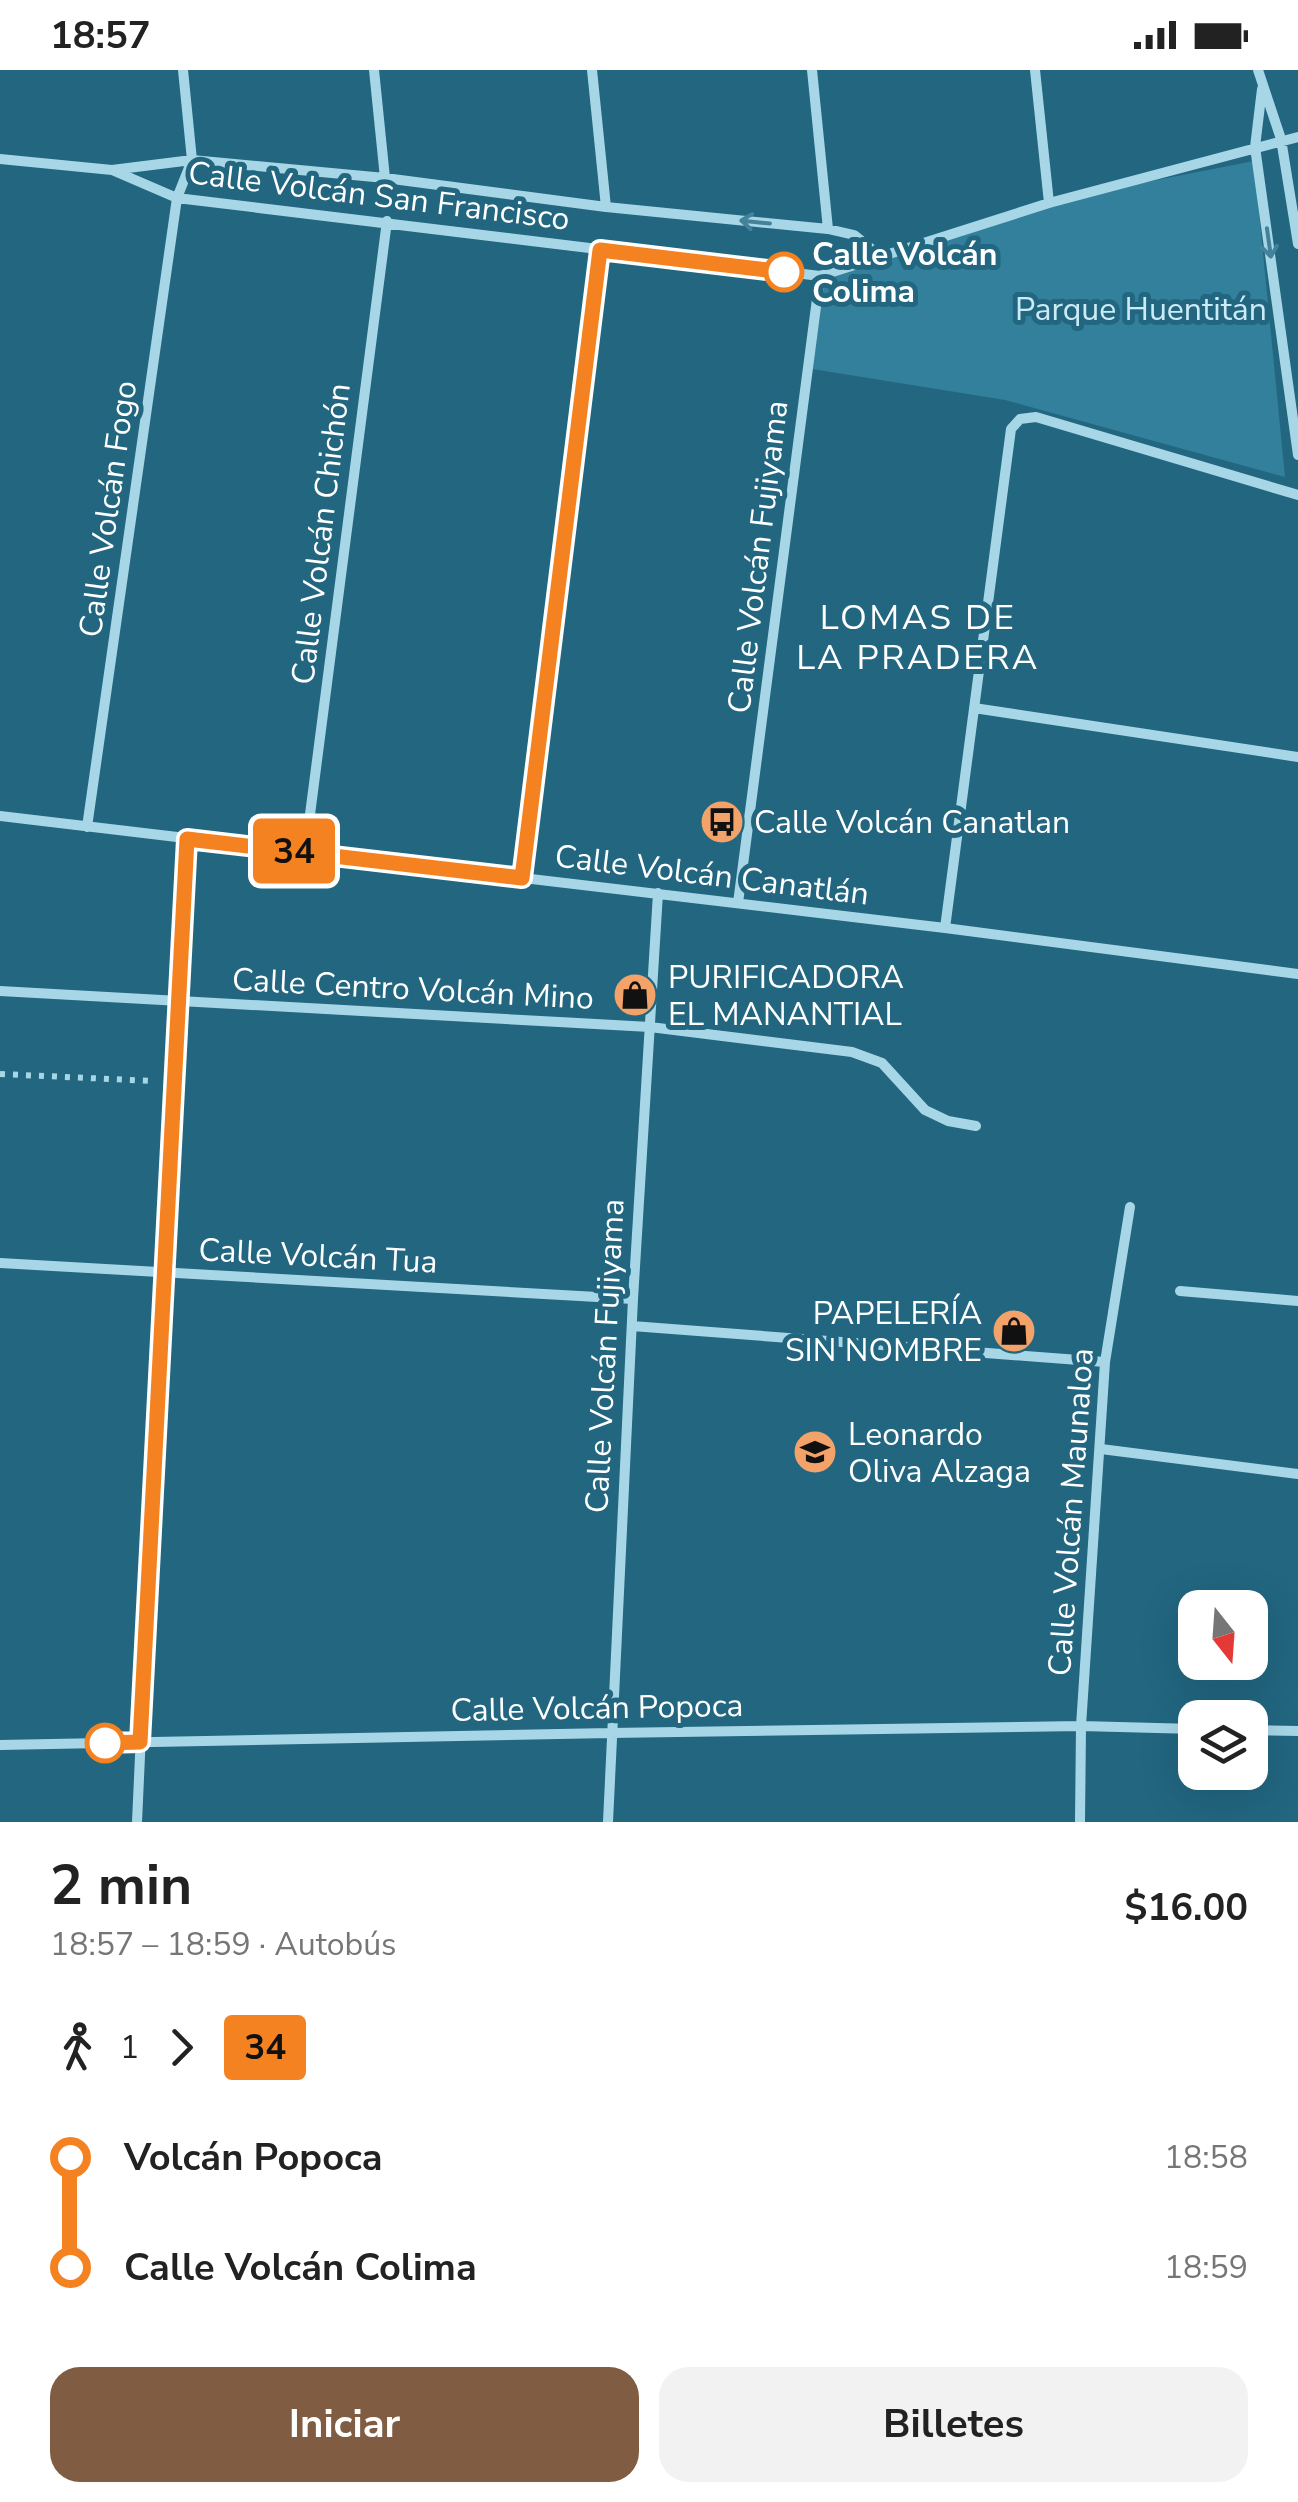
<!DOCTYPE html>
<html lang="es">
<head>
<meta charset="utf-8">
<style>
	body { margin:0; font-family:"Nunito Sans",sans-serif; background:#f2f2f2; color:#222; height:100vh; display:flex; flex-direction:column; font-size:38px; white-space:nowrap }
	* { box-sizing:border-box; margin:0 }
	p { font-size:32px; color:#767676 }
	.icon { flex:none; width:55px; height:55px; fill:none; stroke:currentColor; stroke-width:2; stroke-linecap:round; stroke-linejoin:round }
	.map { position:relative; height:1752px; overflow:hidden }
	.drawer { display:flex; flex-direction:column; background:#fff; flex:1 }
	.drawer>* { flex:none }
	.badge { padding:0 20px; border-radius:8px; font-size:35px; line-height:65px }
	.needle { width:65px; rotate:163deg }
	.controls { position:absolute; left:1178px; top:1520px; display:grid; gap:20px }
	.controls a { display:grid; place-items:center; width:90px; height:90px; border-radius:20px; background:#fff; box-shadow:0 10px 40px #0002; font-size:50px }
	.map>.badge { position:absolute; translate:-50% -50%; box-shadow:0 0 0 5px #fff }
	.legs { display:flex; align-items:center; gap:15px; height:110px; padding:0 50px; font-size:32px }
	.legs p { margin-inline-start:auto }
	.headline { display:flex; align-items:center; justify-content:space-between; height:170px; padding:0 50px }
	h1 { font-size:55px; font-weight:700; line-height:75px }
	.primary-button { display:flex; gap:20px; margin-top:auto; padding:20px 50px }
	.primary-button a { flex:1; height:115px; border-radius:30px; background:#805c42; color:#fff; font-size:40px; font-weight:700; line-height:115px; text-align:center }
	.primary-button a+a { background:#f2f2f2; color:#222 }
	ul { padding:0 50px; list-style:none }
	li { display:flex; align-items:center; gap:35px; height:110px; font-size:38px }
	li i { display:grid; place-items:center; width:15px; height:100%; margin:0 12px; background:currentColor }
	li i::after { content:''; width:25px; height:25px; margin:-12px; border:8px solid; border-radius:50%; background:#fff }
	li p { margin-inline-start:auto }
	li:first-child i { background:linear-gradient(#0000 50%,currentColor 0) }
	li:last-child i { background:linear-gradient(currentColor 50%,#0000 0) }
	.status { display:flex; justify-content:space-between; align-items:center; height:70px; padding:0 50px; background:#fff; direction:ltr }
	.status svg { height:28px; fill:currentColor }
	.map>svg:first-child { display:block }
</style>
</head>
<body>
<div class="status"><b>18:57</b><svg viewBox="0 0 49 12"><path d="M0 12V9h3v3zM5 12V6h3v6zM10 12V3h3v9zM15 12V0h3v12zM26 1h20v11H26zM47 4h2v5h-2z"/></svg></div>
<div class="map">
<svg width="1298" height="1752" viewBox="0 0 1298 1752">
	<rect width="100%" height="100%" fill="#226680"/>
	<!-- green -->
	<path fill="#32809c" d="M1254 91 1285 407 1005 330 806 298 819 200 915 175 1044 132Z"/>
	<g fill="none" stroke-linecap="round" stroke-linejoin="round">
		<!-- path -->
		<path stroke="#a7d7e7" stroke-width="6" stroke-dasharray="5 8" stroke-linecap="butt" d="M0 1004 154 1011"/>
		<!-- street -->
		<path stroke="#a7d7e7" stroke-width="10" d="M374 0 385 108
			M592 0 606 137
			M812 0 828 159
			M1035 0 1049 133
			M1258 0 1281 69 1298 174
			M1262 19 1255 77 1298 385
			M0 89 112 100 192 90 385 108 606 137 828 159 854 165 880 186
			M112 100 177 128 820 206 1049 133 1298 67
			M974 638 1298 687
			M0 746 945 858 1298 904
			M87 757 177 128 192 90 183 0
			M305 783 387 151
			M522 808 600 180
			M738 833 820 206
			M945 858 1011 359 1020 349 1036 347 1298 425
			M0 921 650 957 852 982 882 993 925 1040 948 1051 976 1056
			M0 1193 633 1229
			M1180 1221 1298 1231
			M632 1256 1105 1292
			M1101 1379 1298 1404
			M1250 1660 1298 1661
			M0 1675 610 1663 1081 1656 1195 1659
			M137 1752 162 1202 187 769
			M608 1752 633 1229 658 823
			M1080 1752 1081 1656 1105 1292 1130 1137"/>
	</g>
	<!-- one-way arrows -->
	<defs><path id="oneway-shaft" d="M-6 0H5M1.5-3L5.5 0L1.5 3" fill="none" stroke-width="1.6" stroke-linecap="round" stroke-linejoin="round" transform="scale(2.5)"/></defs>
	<g stroke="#43829a">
		<use href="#oneway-shaft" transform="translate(755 152) rotate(-174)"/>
		<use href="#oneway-shaft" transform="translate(1269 173) rotate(82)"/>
	</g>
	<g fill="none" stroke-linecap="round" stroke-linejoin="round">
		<defs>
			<path id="line-1" d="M105 1673 140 1672 187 769 522 808 600 180 784 202"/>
		</defs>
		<!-- line-1 casing -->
		<use href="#line-1" stroke="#fff" stroke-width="22"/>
		<!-- line-1 -->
		<use href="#line-1" stroke="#f58220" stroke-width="15"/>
	</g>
	<!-- icons -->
	<defs>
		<symbol id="bus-disc" viewBox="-11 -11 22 22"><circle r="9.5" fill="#f3a369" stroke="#226680"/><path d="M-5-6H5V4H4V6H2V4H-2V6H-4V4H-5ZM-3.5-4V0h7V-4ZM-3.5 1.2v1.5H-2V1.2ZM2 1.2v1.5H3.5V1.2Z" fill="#111"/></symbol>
		<symbol id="shop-disc" viewBox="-11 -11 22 22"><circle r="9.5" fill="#f3a369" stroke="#226680"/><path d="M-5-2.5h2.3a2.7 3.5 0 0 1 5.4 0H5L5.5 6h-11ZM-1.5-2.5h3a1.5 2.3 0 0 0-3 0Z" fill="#111"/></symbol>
		<symbol id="school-disc" viewBox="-11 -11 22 22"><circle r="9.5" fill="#f3a369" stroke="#226680"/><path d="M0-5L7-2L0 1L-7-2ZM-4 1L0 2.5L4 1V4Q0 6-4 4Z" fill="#111"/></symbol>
	</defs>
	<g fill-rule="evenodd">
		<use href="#bus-disc" x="697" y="727" width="50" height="50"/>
		<use href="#shop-disc" x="610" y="900" width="50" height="50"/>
		<use href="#shop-disc" x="989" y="1236" width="50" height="50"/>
		<use href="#school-disc" x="790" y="1357" width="50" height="50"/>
	</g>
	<!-- markers -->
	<g fill="#fff" stroke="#f58220" stroke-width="5">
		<circle cx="784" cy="202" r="18"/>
		<circle cx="105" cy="1673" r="18"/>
	</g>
	<g text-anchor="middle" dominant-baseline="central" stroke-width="10" stroke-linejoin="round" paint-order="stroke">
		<!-- street labels -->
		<g font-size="32" fill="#fff" stroke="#226680">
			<text transform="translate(379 126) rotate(7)">Calle Volcán San Francisco</text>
			<text transform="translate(108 439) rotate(-82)">Calle Volcán Fogo</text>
			<text transform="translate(321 464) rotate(-83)">Calle Volcán Chichón</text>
			<text transform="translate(758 487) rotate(-83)">Calle Volcán Fujiyama</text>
			<text transform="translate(712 805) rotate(7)">Calle Volcán Canatlán</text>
			<text transform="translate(413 919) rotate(3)">Calle Centro Volcán Mino</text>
			<text transform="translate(318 1186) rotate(3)">Calle Volcán Tua</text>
			<text transform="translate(605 1286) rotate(-87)">Calle Volcán Fujiyama</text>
			<text transform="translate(1071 1442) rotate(-86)">Calle Volcán Maunaloa</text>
			<text transform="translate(597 1638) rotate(-1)">Calle Volcán Popoca</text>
		</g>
		<!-- stop labels -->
		<g font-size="32" font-weight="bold" fill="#fff" stroke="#226680" text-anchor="start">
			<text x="812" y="184">Calle Volcán<tspan x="812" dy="37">Colima</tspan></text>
		</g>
		<!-- park labels -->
		<g font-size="32" fill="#cbebf6" stroke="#226680">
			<text x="1141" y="239">Parque Huentitán</text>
		</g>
		<!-- poi labels -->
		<g font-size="32" fill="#fff" stroke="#226680" text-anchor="start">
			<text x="754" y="752">Calle Volcán Canatlan</text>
			<text x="668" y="907">PURIFICADORA<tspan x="668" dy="37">EL MANANTIAL</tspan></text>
			<text x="982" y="1243" text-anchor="end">PAPELERÍA<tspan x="982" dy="37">SIN NOMBRE</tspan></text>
			<text x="848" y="1364">Leonardo<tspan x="848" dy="37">Oliva Alzaga</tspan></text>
		</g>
		<!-- neighbourhood labels -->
		<g font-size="35" letter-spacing="2.5" fill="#fff" stroke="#226680">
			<text x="918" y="547">LOMAS DE<tspan x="918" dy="40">LA PRADERA</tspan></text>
		</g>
	</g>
</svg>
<div class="controls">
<a><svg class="needle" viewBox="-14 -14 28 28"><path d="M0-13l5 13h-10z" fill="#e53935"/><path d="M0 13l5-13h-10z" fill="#767676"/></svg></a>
<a><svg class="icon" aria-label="layers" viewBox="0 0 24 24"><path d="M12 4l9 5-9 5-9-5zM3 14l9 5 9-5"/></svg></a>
</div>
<b class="badge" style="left:294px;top:781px;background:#f58220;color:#111">34</b>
</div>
<section class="drawer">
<div class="headline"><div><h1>2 min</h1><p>18:57 – 18:59 · Autobús</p></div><b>$16.00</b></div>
<div class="legs"><svg class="icon" aria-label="walk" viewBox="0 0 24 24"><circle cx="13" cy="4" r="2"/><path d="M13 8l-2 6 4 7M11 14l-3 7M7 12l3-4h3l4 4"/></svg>1<svg class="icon" aria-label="forward" viewBox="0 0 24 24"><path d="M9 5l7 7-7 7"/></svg><b class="badge" style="background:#f58220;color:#111">34</b></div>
<ul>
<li><i style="color:#f58220"></i><b>Volcán Popoca</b><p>18:58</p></li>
<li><i style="color:#f58220"></i><b>Calle Volcán Colima</b><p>18:59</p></li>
</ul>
<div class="primary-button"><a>Iniciar</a><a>Billetes</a></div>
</section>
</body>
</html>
